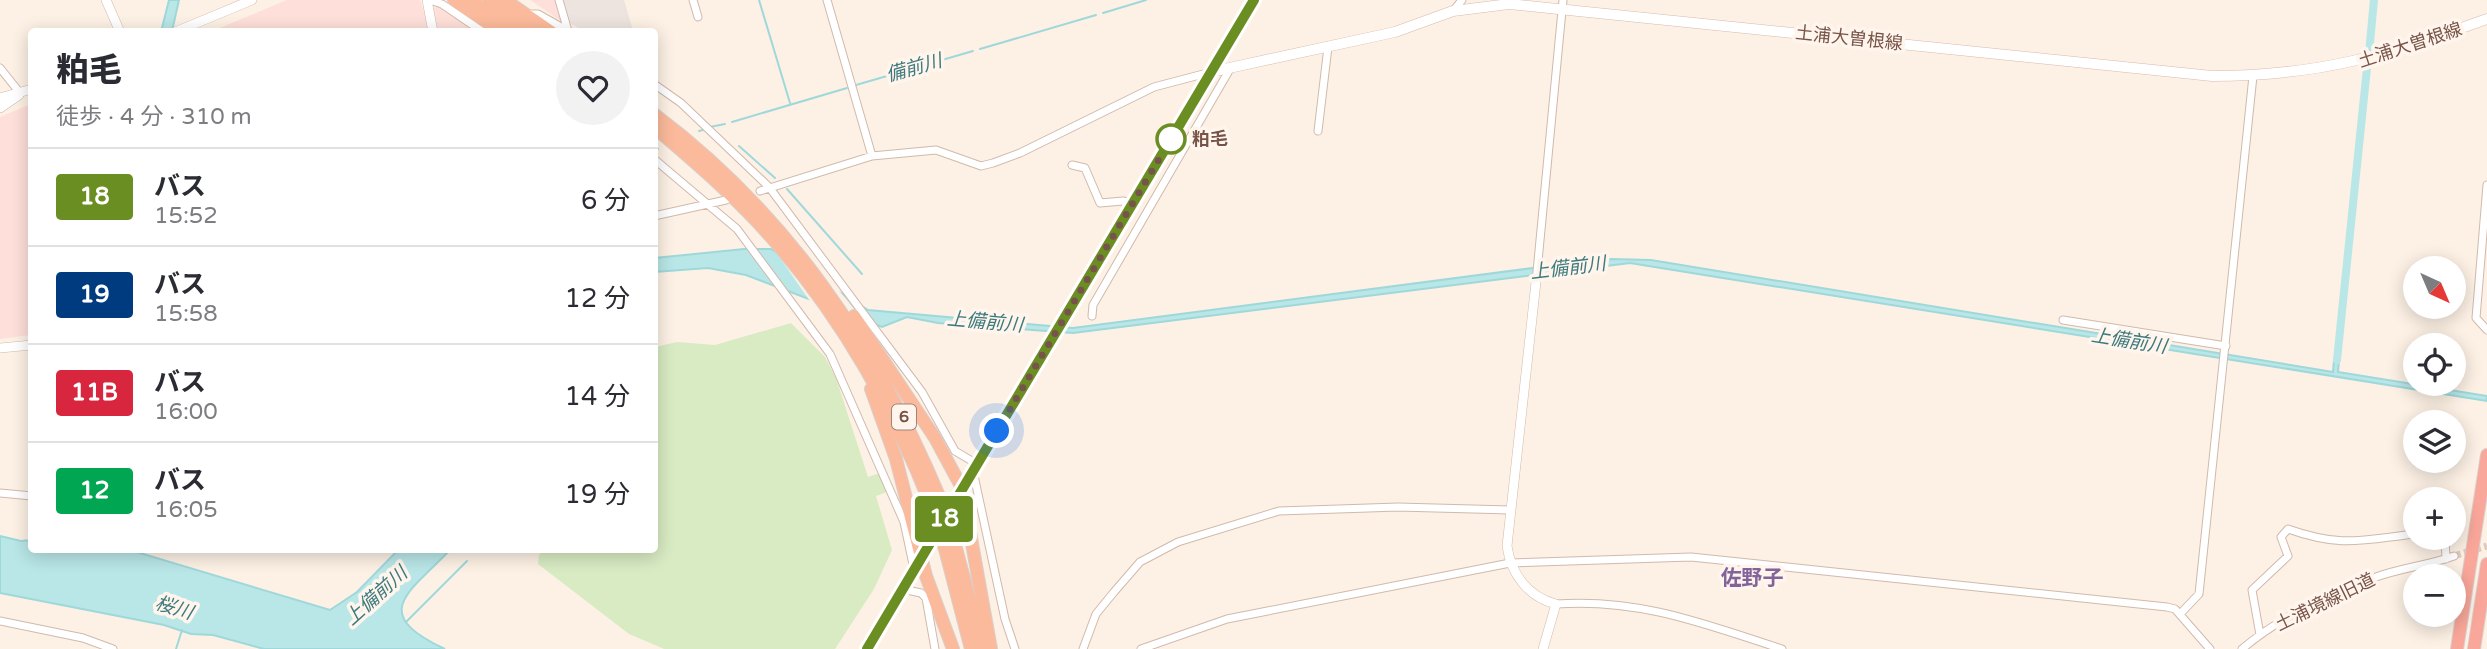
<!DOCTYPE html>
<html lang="ja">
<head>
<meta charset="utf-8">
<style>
	body { margin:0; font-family:"Varela Round","Noto Sans JP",sans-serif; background:#f2f2f3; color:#2b2b33; height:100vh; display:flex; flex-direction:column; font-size:26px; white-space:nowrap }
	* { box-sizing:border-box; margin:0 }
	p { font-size:23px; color:#7c7c81 }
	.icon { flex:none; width:38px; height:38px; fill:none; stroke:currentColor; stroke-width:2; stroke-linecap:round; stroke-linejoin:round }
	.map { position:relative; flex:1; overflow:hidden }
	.details { position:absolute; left:28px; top:28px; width:630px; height:525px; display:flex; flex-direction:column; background:#fff; border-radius:7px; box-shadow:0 4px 18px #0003 }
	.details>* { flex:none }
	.badge { padding:0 14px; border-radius:5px; font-size:24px; line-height:46px }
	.needle { width:46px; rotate:136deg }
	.tools { position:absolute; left:2403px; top:256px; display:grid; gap:14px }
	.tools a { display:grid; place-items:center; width:63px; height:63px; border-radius:50%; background:#fff; box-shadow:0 4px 18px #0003; font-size:35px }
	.you { position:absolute; width:35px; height:35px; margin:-18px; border:5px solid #fff; border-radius:50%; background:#1a73e8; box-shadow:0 0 0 10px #1a73e833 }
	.map>.badge { position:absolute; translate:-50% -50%; box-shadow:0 0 0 4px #fff }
	.round { display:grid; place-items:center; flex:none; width:74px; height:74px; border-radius:37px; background:#f2f2f3 }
	.overview { display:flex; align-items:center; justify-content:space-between; height:119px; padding:0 28px }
	h1 { font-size:33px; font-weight:800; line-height:52px }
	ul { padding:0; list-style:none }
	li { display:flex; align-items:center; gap:21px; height:98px; padding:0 28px; border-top:2px solid #e1e1e2 }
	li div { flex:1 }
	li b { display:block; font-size:26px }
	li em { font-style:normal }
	li .badge { min-width:77px; font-weight:700; text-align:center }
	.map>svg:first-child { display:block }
</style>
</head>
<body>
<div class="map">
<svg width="2487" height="649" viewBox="0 0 2487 649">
	<rect width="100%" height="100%" fill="#fdf1e5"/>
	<!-- commercial -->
	<path fill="#fedfd9" d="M287 0H420L430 31 210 32Z
		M530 0H557L563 19 561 21Z
		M441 6 477 31H437L430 9Z
		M31 104V335L0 339V117Z"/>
	<!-- industrial -->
	<path fill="#ede4df" d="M563 0H624L633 31H584L570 23Z"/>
	<!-- green -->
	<path fill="#d8ebc3" d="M791 323 825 357 836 378 868 477 880 473 887 492 876 496 892 550 874 589 835 649H664L629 634 538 564 539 555 544 550H654L655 347 677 342 715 345Z"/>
	<!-- water -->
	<path fill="#b9e6e7" stroke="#9fd8da" stroke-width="2" d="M169 0H179L172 31 161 32Z
		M744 249H771L868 310 1073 328 1548 266 1612 259 1651 260 2333 372 2334 360H2339L2338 372 2487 396V401L1630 263 1073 333 938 323 907 317 882 327 746 275 708 268 655 272V258Z
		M0 536 21 541 31 540 32 550H130L330 610 357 592 398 550H450C409 593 368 613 445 649H264L213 635 191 634 164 625 0 593Z"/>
	<!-- pier -->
	<path fill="#fdf1e5" d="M771 245 833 283 866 324 812 304Z"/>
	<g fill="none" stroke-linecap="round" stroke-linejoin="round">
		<!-- stream -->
		<path stroke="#9fd8da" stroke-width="2" d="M759 0 790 103
			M1103 13 1146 0
			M980 49 1096 15
			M856 85 973 51
			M732 122 847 88
			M710 127 725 124
			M699 131 703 130
			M739 146 775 178
			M654 150 658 149
			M787 189 862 274
			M406 622 467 561
			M176 649 182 630"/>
		<!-- canal -->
		<path stroke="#b9e6e7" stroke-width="8" d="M2369 53 2374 0
			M2337 360 2367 68"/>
		<!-- minor-tunnel -->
		<path stroke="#dccabe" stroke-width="7" stroke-dasharray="7 3.5" stroke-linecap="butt" d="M2454 556 2487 546"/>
		<defs>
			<path id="minor" d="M429 0 442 4 483 32
				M559 0 568 31
				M693 0 698 17
				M827 0 872 156
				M1453 11 1462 0
				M526 14H538L570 32
				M0 68 20 93
				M654 84 681 103 769 187 922 392 955 451 977 464
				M1318 131 1328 47
				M654 159 737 229 830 354 904 522 914 569
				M1072 165 1085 168 1100 203 1123 201 1132 203
				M2487 185 2476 318 2487 330
				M760 191 872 156 936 150 981 166 993 163 1020 153 1154 87 1211 72
				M654 216 726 200
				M1536 282 1563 0
				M1092 316 1093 305 1230 69
				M2063 320 2226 346
				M973 471 1005 619 1015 649
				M0 493 32 496
				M2445 537 2446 559
				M902 589 921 593 926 598 935 649
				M1556 604C1639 598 1705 624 1782 649
				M2180 614 2199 594 2253 76
				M0 621 83 638 113 649
				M2260 635 2252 590 2288 556 2281 537 2288 529C2342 548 2361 540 2415 534
				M1083 649 1096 614 1114 592 1140 562 1178 542 1279 511 1398 507 1510 510
				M1141 649 1227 619 1510 563 1691 557 2167 607 2175 609 2210 649
				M2242 649C2280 617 2329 594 2376 577 2401 568 2429 565 2454 556"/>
			<path id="tertiary" d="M106 0 120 32
				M427 0 433 32
				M175 32 252 0
				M0 98 32 89
				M0 108 19 95
				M1536 282 1507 546C1511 574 1528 597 1556 604L1543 649
				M0 348 32 345"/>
			<path id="secondary" d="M1211 72 1395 32 1453 11 1509 4 2212 76C2319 76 2388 55 2487 19"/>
			<path id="primary" d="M867 649 1254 0"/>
			<path id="trunk" d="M454 0 501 32
				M470 0 517 32
				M489 0 536 32
				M505 0 551 32
				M654 114C787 214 875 344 939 496
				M654 127C695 162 736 197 771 237 841 316 894 410 932 508
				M854 316 935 438 962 488 991 649
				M871 389 896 459 926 576 953 649
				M953 537 983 649
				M945 549 971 649"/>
			<path id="motorway" d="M2457 649 2487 455
				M2474 649 2487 564"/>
		</defs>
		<!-- minor casing -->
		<use href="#minor" stroke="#d1b9ad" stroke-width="9"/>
		<!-- tertiary casing -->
		<use href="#tertiary" stroke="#d1b9ad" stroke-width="10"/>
		<!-- secondary casing -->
		<use href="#secondary" stroke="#d7baad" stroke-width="11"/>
		<!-- primary casing -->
		<use href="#primary" stroke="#d9cfcc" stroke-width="12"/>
		<!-- trunk casing -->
		<use href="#trunk" stroke="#d9cfcc" stroke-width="14"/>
		<!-- motorway casing -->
		<use href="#motorway" stroke="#d9cfcc" stroke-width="14"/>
		<!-- minor -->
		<use href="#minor" stroke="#fff" stroke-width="7"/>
		<!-- tertiary -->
		<use href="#tertiary" stroke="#fff" stroke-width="9"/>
		<!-- secondary -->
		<use href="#secondary" stroke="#fff" stroke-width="10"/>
		<!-- primary -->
		<use href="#primary" stroke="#fdcd9c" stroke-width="10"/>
		<!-- trunk -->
		<use href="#trunk" stroke="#fbba9b" stroke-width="12"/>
		<!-- motorway -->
		<use href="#motorway" stroke="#f9a79a" stroke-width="12"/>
		<defs>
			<path id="trunk-bridge" d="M939 496 953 537
				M932 508 945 549"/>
		</defs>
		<!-- trunk-bridge casing -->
		<use href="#trunk-bridge" stroke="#d9cfcc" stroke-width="14" stroke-linecap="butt"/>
		<!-- trunk-bridge -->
		<use href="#trunk-bridge" stroke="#fbba9b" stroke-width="12"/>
	</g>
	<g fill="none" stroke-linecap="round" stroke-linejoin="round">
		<defs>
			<path id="line" d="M867 649 1254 0"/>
		</defs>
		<!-- line casing -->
		<use href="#line" stroke="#fff" stroke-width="16"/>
		<!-- line -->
		<use href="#line" stroke="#6b8e23" stroke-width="10"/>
		<!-- walk -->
		<path stroke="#775449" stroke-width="7" stroke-dasharray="0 12.6" d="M997 431 1171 139"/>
	</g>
	<!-- markers -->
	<circle fill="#fff" stroke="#6b8e23" stroke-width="3.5" cx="1171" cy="139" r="14"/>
	<g text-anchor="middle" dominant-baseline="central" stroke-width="7" stroke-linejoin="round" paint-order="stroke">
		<!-- shield labels -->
		<rect fill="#fff5ec" stroke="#a0847a" stroke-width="2" x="892" y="404.5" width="24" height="25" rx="5"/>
		<g font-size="16" font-weight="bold" fill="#775449">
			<text x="904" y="417">6</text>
		</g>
		<!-- street labels -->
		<g font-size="18" fill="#775449" stroke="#fff5ec">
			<text transform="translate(1849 38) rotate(6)">土浦大曽根線</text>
			<text transform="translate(2410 45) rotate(-18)">土浦大曽根線</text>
			<text transform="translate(2325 602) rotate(-26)">土浦境線旧道</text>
		</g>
		<!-- stop labels -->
		<g font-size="18" font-weight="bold" fill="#775449" stroke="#fff5ec" text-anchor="start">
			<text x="1192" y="139">粕毛</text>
		</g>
		<!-- water labels -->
		<g font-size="19" font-style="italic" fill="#3c7a7d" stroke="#fff5ec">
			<text transform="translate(914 68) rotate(-16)">備前川</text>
			<text transform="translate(1568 268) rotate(-7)">上備前川</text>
			<text transform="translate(985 322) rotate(5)">上備前川</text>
			<text transform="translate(2129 341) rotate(9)">上備前川</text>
			<text transform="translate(376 596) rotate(-42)">上備前川</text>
			<text transform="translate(174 608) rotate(17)">桜川</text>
		</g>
		<!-- quarter labels -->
		<g font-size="21" font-weight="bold" fill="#82649b" stroke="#fff5ec">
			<text x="1752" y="578">佐野子</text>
		</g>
	</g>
</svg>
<div class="tools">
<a><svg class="needle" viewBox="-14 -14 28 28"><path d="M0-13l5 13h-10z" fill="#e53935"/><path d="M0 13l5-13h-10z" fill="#7c7c81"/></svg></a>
<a><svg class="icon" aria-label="locate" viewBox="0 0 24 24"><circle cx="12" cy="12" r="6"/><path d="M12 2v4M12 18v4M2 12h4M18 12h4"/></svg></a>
<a><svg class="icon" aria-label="layers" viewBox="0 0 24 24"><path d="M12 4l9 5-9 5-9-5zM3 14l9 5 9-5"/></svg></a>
<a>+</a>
<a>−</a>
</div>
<div class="you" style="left:997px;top:431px"></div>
<b class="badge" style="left:944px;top:519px;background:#6b8e23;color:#fff">18</b>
<section class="details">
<div class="overview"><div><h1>粕毛</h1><p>徒歩 · 4 分 · 310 m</p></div><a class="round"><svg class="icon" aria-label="heart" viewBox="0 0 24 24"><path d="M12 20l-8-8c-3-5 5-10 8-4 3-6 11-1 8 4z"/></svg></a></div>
<ul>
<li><span class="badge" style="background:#6b8e23;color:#fff">18</span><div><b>バス</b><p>15:52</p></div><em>6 分</em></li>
<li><span class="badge" style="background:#003b80;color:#fff">19</span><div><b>バス</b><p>15:58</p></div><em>12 分</em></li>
<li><span class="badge" style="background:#d7263d;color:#fff">11B</span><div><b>バス</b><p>16:00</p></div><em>14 分</em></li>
<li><span class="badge" style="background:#00a651;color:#fff">12</span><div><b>バス</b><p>16:05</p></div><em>19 分</em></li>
</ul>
</section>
</div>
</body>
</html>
